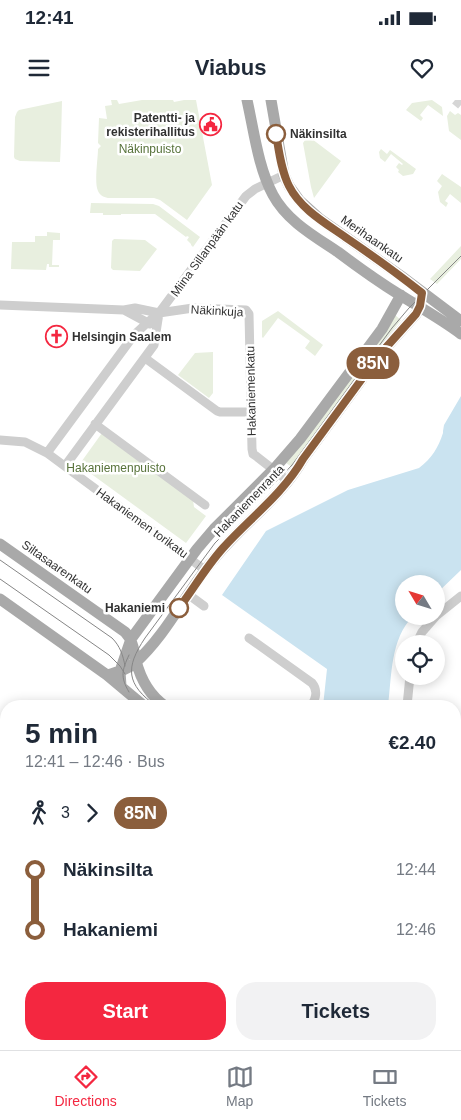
<!DOCTYPE html>
<html lang="en">
<head>
<meta charset="utf-8">
<style>
	body { margin:0; font-family:Helvetica,sans-serif; background:#f2f2f3; color:#1f2937; height:100vh; display:flex; flex-direction:column; font-size:19px; white-space:nowrap }
	* { box-sizing:border-box; margin:0 }
	p { font-size:16px; color:#747a83 }
	.icon { flex:none; width:28px; height:28px; fill:none; stroke:currentColor; stroke-width:2; stroke-linecap:round; stroke-linejoin:round }
	.map { position:relative; flex:1; overflow:hidden }
	.side { position:absolute; left:0px; top:600px; width:461px; height:350px; display:flex; flex-direction:column; background:#fff; border-radius:20px 20px 0 0; box-shadow:0 2px 12px #0003 }
	.side>* { flex:none }
	.badge { padding:0 10px; border-radius:16px; font-size:18px; line-height:32px }
	.needle { width:32px; rotate:308deg }
	.tools { position:absolute; left:395px; top:475px; display:grid; gap:10px }
	.tools a { display:grid; place-items:center; width:50px; height:50px; border-radius:50%; background:#fff; box-shadow:0 2px 12px #0003; font-size:25px }
	.map>.badge { position:absolute; translate:-50% -50%; box-shadow:0 0 0 2px #fff }
	.legs { display:flex; align-items:center; gap:8px; height:55px; padding:0 25px; font-size:16px }
	.legs p { margin-inline-start:auto }
	.headline { display:flex; align-items:center; justify-content:space-between; height:85px; padding:0 25px }
	h1 { font-size:28px; font-weight:700; line-height:38px }
	.button { display:flex; gap:10px; margin-top:auto; padding:10px 25px }
	.button a { flex:1; height:58px; border-radius:20px; background:#f42740; color:#fff; font-size:20px; font-weight:700; line-height:58px; text-align:center }
	.button a+a { background:#f2f2f3; color:#1f2937 }
	ul { padding:0 25px; list-style:none }
	li { display:flex; align-items:center; gap:18px; height:60px; font-size:19px }
	li i { display:grid; place-items:center; width:8px; height:100%; margin:0 6px; background:currentColor }
	li i::after { content:''; width:12px; height:12px; margin:-6px; border:4px solid; border-radius:50%; background:#fff }
	li p { margin-inline-start:auto }
	li:first-child i { background:linear-gradient(#0000 50%,currentColor 0) }
	li:last-child i { background:linear-gradient(currentColor 50%,#0000 0) }
	.status { display:flex; justify-content:space-between; align-items:center; height:35px; padding:0 25px; background:#fff; direction:ltr }
	.status svg { height:14px; fill:currentColor }
	header { display:flex; justify-content:space-between; align-items:center; height:65px; padding:0 25px; background:#fff; font-size:22px; font-weight:700 }
	.menu { display:flex; justify-content:space-around; align-items:center; height:70px; border-top:1px solid #e0e1e3; background:#fff; font-size:14px; color:#747a83 }
	.menu a { display:grid; justify-items:center; gap:2px }
	.menu .on { color:#f42740 }
	.map>svg:first-child { display:block }
</style>
</head>
<body>
<div class="status"><b>12:41</b><svg viewBox="0 0 49 12"><path d="M0 12V9h3v3zM5 12V6h3v6zM10 12V3h3v9zM15 12V0h3v12zM26 1h20v11H26zM47 4h2v5h-2z"/></svg></div>
<header><svg class="icon" aria-label="menu" viewBox="0 0 24 24"><path d="M4 6h16M4 12h16M4 18h16"/></svg>Viabus<svg class="icon" aria-label="heart" viewBox="0 0 24 24"><path d="M12 20l-8-8c-3-5 5-10 8-4 3-6 11-1 8 4z"/></svg></header>
<div class="map">
<svg width="461" height="950" viewBox="0 0 461 950">
	<rect width="100%" height="100%" fill="#fff"/>
	<!-- green -->
	<path fill="#e8efdf" d="M111 0H117L119 4 142 0H173L174 2 184 0H196L212 85 187 120 160 100 154 98H108C103 97 100 95 98 91 94 83 98 58 98 49L101 46 98 43 99 18 107 19 105 6 112 5Z
		M432 0 442 7 443 16 428 5 420 15 423 18 421 21 406 10 412 3Z
		M62 1 61 40 60 62 20 61 15 59 14 57 15 17 17 12 19 10Z
		M450 11 455 15 458 13 461 15V40L449 31 447 16Z
		M308 36 341 61 314 98 311 87 303 43Z
		M381 49 387 54 390 50 416 69 413 74 403 76 398 72 399 70 396 67 399 63 402 65 403 64 391 54 385 62 380 58 379 52Z
		M442 74 461 87V103L450 94 445 101 448 103 446 107 440 102 438 92 442 86 437 81Z
		M91 103 153 104 159 106 200 137 193 147 191 145V144L187 140 189 137 187 136 186 137 155 114H121V115H103V113H90Z
		M47 132 60 133V140H53L52 165H59V167H49V164H47L46 170 11 169 12 142H35V136H47Z
		M114 139 145 140 157 149 140 171 113 170 111 168 112 141Z
		M461 146V159L437 184 430 179Z
		M278 211 323 245 315 256 305 248 310 241 278 218 263 238 262 237V221Z
		M395 215 401 220 380 247 292 367 286 363Z
		M213 252V293L209 298 178 275 195 253Z
		M102 333 193 400 194 407 206 416 186 443 79 365Z
		M455 838 461 842V950H176L183 944H455Z"/>
	<!-- water -->
	<path fill="#cae3f0" d="M461 296V470L436 494V484H404V516H413C390 540 392 575 388 606H323L327 569 222 495 266 431 348 390 419 368C432 358 438 348 443 333V331L444 325Z
		M6 858V944H143L135 950H0V863Z"/>
	<g fill="none" stroke-linecap="round" stroke-linejoin="round">
		<!-- minor-tunnel -->
		<path stroke="#d6d6d6" stroke-width="9" stroke-dasharray="9 4.5" stroke-linecap="butt" d="M455 0 461 5"/>
		<!-- minor -->
		<path stroke="#cecece" stroke-width="9" d="M0 205 124 210 135 208 159 213 193 208 246 210 249 214 252 349 253 354 256 356 288 381
			M124 210 150 224
			M145 258 217 311 220 312H251
			M95 324 205 405
			M0 340 25 342 47 353 205 470
			M47 353 134 235 147 223 159 213 246 96 255 89 284 75
			M65 366 154 245 159 213
			M189 495 204 506
			M436 516 461 496
			M249 538 312 583C318 590 316 599 311 606
			M416 544 422 532 436 516
			M407 606 410 576
			M455 681 461 684
			M0 685 6 677
			M0 737 6 742
			M0 842 6 838
			M168 950 176 944"/>
		<!-- major -->
		<path stroke="#a9a9a9" stroke-width="11" d="M247 0C254 31 258 67 273 95 287 121 314 136 338 152 358 167 379 182 400 195 421 208 441 219 461 234
			M271 0 284 75 289 86 299 100 320 119 401 176 461 221
			M0 444 125 532C133 540 134 551 136 561 141 580 149 595 165 606
			M0 499 107 575 144 606
			M107 575C117 572 127 570 135 563 168 533 186 492 214 459 242 424 281 398 303 359L381 253 416 214 420 206 422 193
			M121 586 120 571 131 539 197 449 214 429 274 369 300 339 382 229 401 195
			M455 814 461 818
			M455 827 461 831"/>
		<!-- tram -->
		<path stroke="#868686" stroke-width="1" d="M0 460 112 538C120 546 123 555 125 566
			M0 479 109 555 120 566 125 574
			M129 555C122 570 120 577 129 592
			M156 606C126 584 125 568 145 538L215 443 276 382 292 365 392 228 409 208 461 156
			M455 821 461 825"/>
	</g>
	<g fill="none" stroke-linecap="round" stroke-linejoin="round">
		<defs>
			<path id="line-1" d="M179 508C194 488 206 467 223 448 249 419 283 394 303 359L381 253 416 214 420 206 422 193C398 174 373 156 348 139 327 124 301 110 289 86 281 70 279 51 276 34"/>
		</defs>
		<!-- line-1 casing -->
		<use href="#line-1" stroke="#fff" stroke-width="11"/>
		<!-- line-1 -->
		<use href="#line-1" stroke="#8b5e3c" stroke-width="8"/>
	</g>
	<!-- icons -->
	<defs>
		<symbol id="civic-ring" viewBox="-11 -11 22 22"><circle r="9.5" fill="#fff" stroke="#f42740" stroke-width="1.5"/><path d="M-.6-6.5H3V-4.5H.6V-3L4-1V1h2V6H-6V1h2V-1L-.6-3ZM-1.2 2.5V6h2.4V2.5Z" fill="#f42740"/></symbol>
		<symbol id="church-ring" viewBox="-11 -11 22 22"><circle r="9.5" fill="#fff" stroke="#f42740" stroke-width="1.5"/><path d="M-1.2-6h2.4v3.5h3.3v2.4h-3.3V6h-2.4V-.1h-3.3v-2.4h3.3Z" fill="#f42740"/></symbol>
	</defs>
	<g fill-rule="evenodd">
		<use href="#civic-ring" x="198" y="12" width="25" height="25"/>
		<use href="#church-ring" x="44" y="224" width="25" height="25"/>
	</g>
	<!-- markers -->
	<g fill="#fff" stroke="#8b5e3c" stroke-width="2.5">
		<circle cx="276" cy="34" r="9"/>
		<circle cx="179" cy="508" r="9"/>
	</g>
	<g text-anchor="middle" dominant-baseline="central" stroke-width="5" stroke-linejoin="round" paint-order="stroke">
		<!-- poi labels -->
		<g font-size="12" font-weight="bold" fill="#313131" stroke="#fff" text-anchor="end">
			<text x="195" y="18">Patentti- ja<tspan x="195" dy="14">rekisterihallitus</tspan></text>
			<text x="72" y="237" text-anchor="start">Helsingin Saalem</text>
		</g>
		<!-- stop labels -->
		<g font-size="12" font-weight="bold" fill="#313131" stroke="#fff" text-anchor="start">
			<text x="290" y="34">Näkinsilta</text>
			<text x="165" y="508" text-anchor="end">Hakaniemi</text>
		</g>
		<!-- park labels -->
		<g font-size="12" fill="#57723a" stroke="#fff">
			<text x="150" y="49">Näkinpuisto</text>
			<text x="116" y="368">Hakaniemenpuisto</text>
		</g>
		<!-- street labels -->
		<g font-size="12" fill="#313131" stroke="#fff">
			<text transform="translate(372 139) rotate(35)">Merihaankatu</text>
			<text transform="translate(207 149) rotate(-54)">Miina Sillanpään katu</text>
			<text transform="translate(217 211) rotate(3)">Näkinkuja</text>
			<text transform="translate(251 291) rotate(-91)">Hakaniemenkatu</text>
			<text transform="translate(249 401) rotate(-46)">Hakaniemenranta</text>
			<text transform="translate(142 423) rotate(36)">Hakaniemen torikatu</text>
			<text transform="translate(57 467) rotate(35)">Siltasaarenkatu</text>
		</g>
	</g>
</svg>
<div class="tools">
<a><svg class="needle" viewBox="-14 -14 28 28"><path d="M0-13l5 13h-10z" fill="#e53935"/><path d="M0 13l5-13h-10z" fill="#747a83"/></svg></a>
<a><svg class="icon" aria-label="locate" viewBox="0 0 24 24"><circle cx="12" cy="12" r="6"/><path d="M12 2v4M12 18v4M2 12h4M18 12h4"/></svg></a>
</div>
<b class="badge" style="left:373px;top:263px;background:#8b5e3c;color:#fff">85N</b>
<section class="side">
<div class="headline"><div><h1>5 min</h1><p>12:41 – 12:46 · Bus</p></div><b>€2.40</b></div>
<div class="legs"><svg class="icon" aria-label="walk" viewBox="0 0 24 24"><circle cx="13" cy="4" r="2"/><path d="M13 8l-2 6 4 7M11 14l-3 7M7 12l3-4h3l4 4"/></svg>3<svg class="icon" aria-label="forward" viewBox="0 0 24 24"><path d="M9 5l7 7-7 7"/></svg><b class="badge" style="background:#8b5e3c;color:#fff">85N</b></div>
<ul>
<li><i style="color:#8b5e3c"></i><b>Näkinsilta</b><p>12:44</p></li>
<li><i style="color:#8b5e3c"></i><b>Hakaniemi</b><p>12:46</p></li>
</ul>
<div class="button"><a>Start</a><a>Tickets</a></div>
</section>
</div>
<nav class="menu">
<a class="on"><svg class="icon" aria-label="directions" viewBox="0 0 24 24"><path d="M12 3l9 9-9 9-9-9zM9 14v-3h6M13 9l2 2-2 2"/></svg>Directions</a>
<a><svg class="icon" aria-label="map" viewBox="0 0 24 24"><path d="M3 6l6-2 6 2 6-2v14l-6 2-6-2-6 2zM9 4v14M15 6v14"/></svg>Map</a>
<a><svg class="icon" aria-label="tickets" viewBox="0 0 24 24"><path d="M3 7h18v10H3zM15 7v10"/></svg>Tickets</a>
</nav>
</body>
</html>
